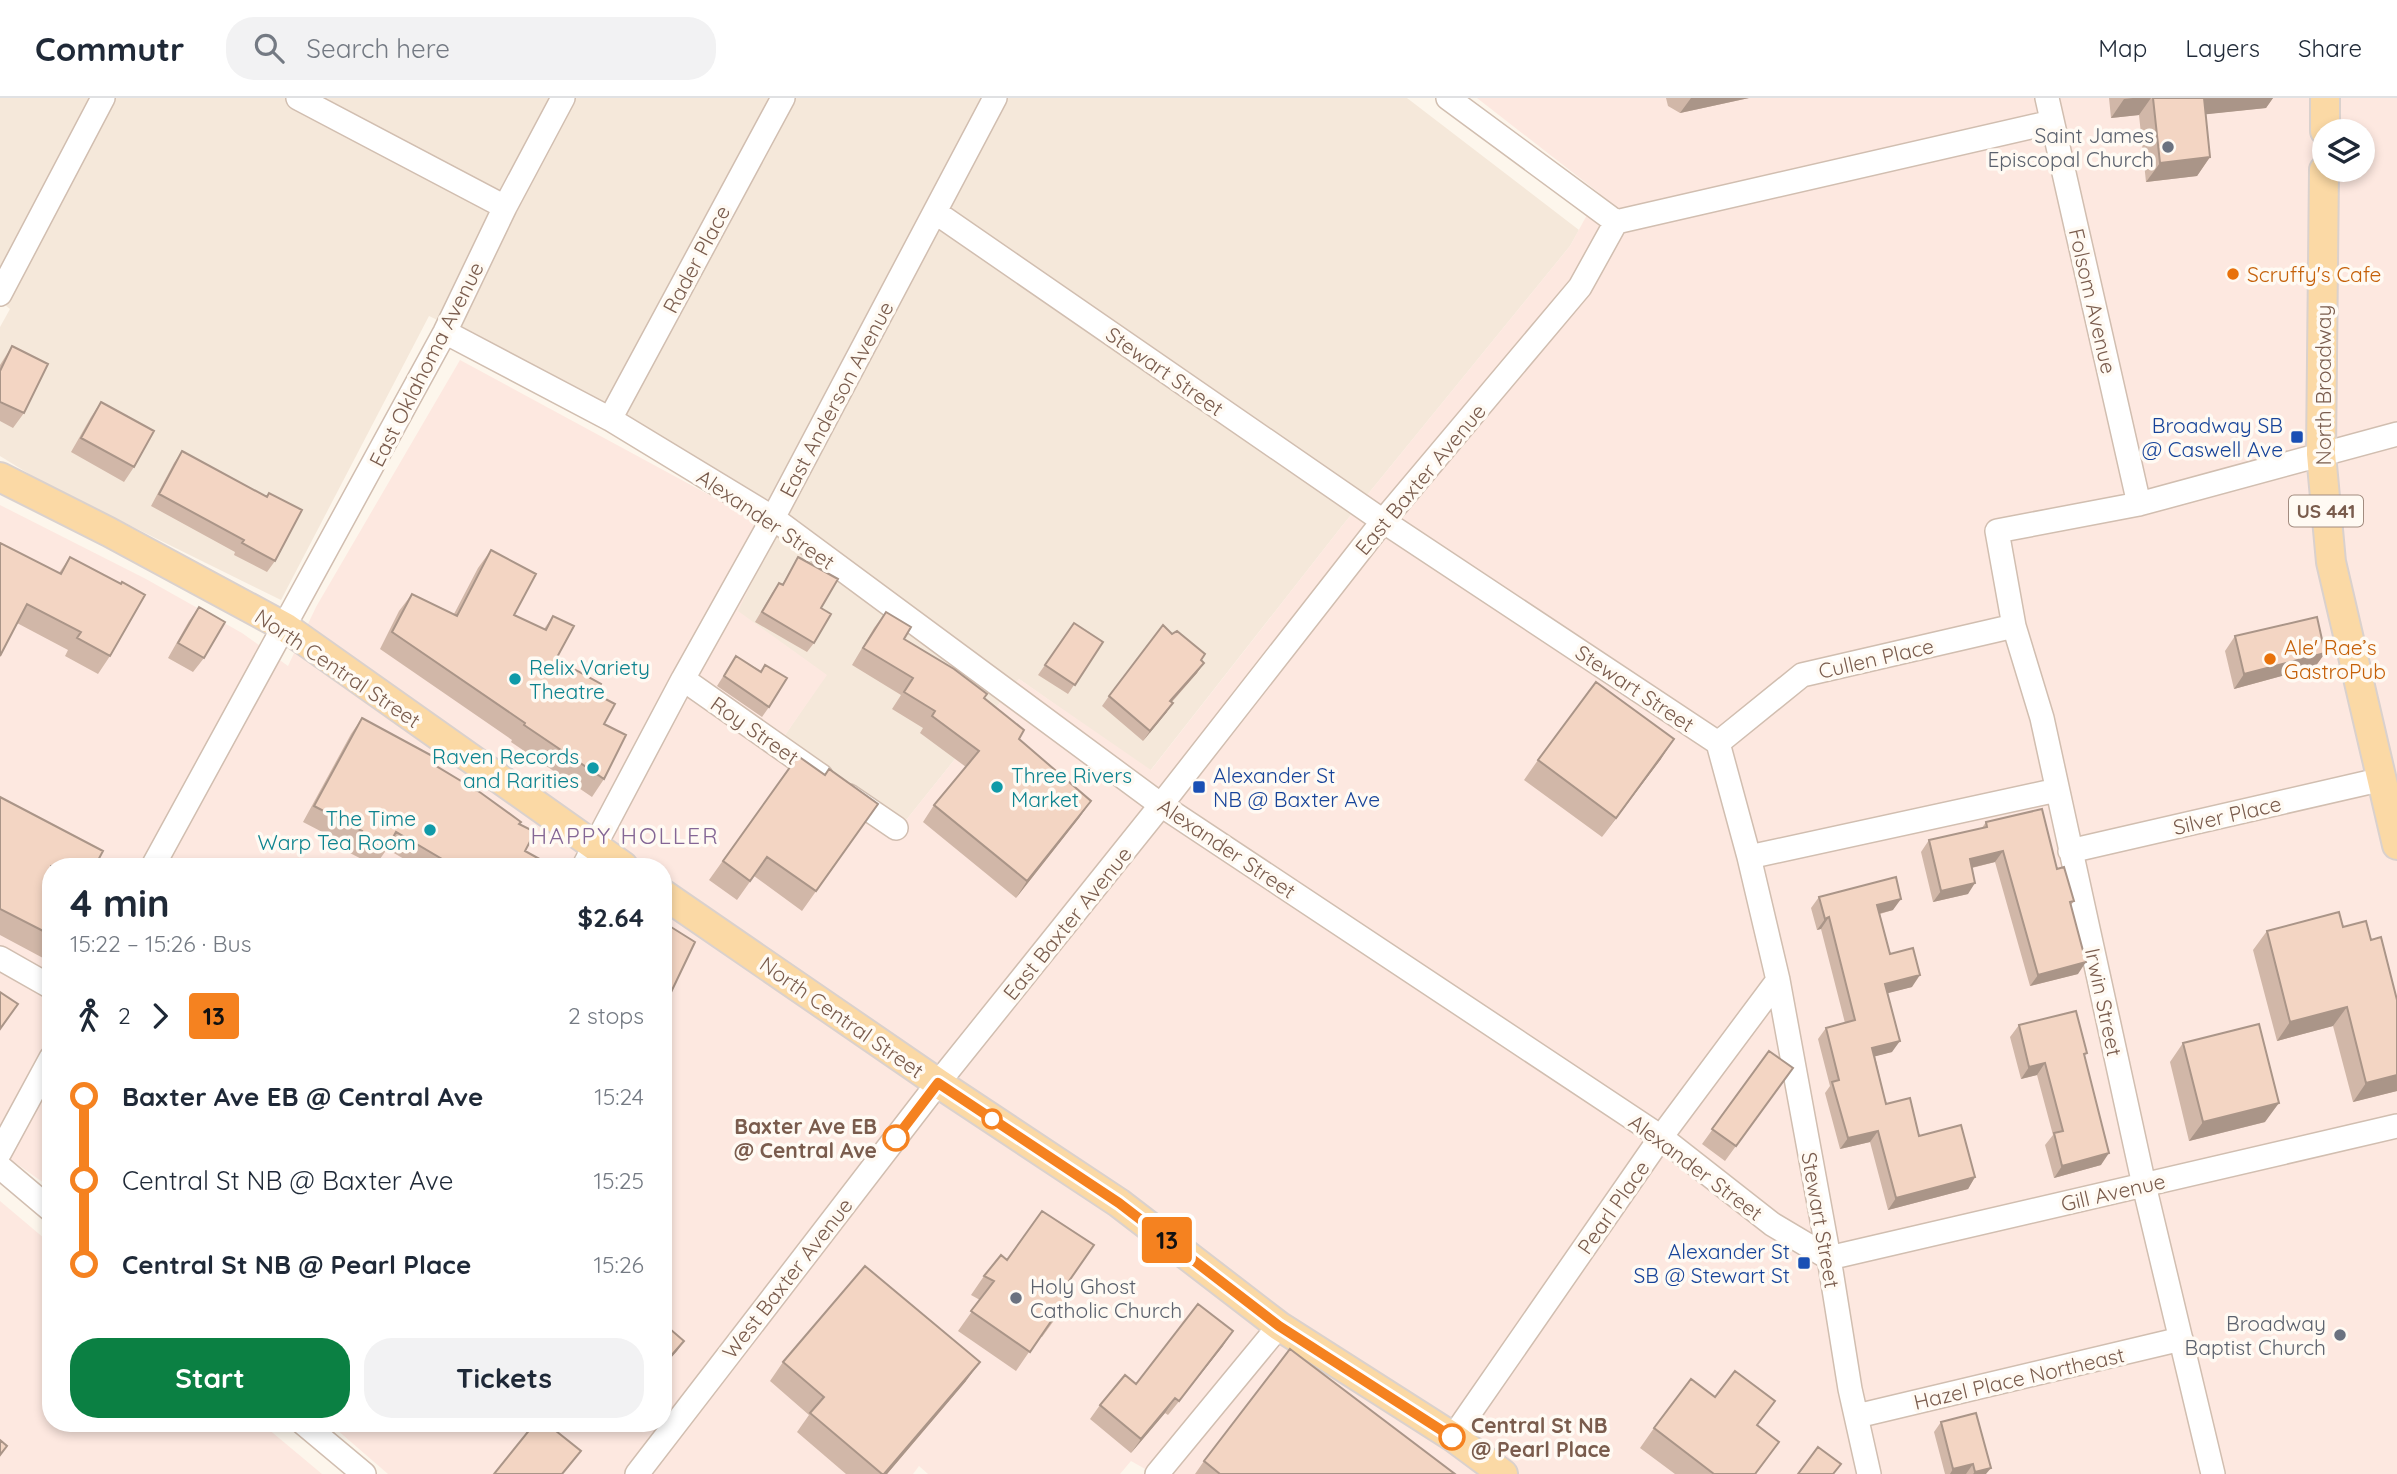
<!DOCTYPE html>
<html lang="en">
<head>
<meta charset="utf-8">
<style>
	body { margin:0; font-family:Quicksand,sans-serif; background:#f2f2f3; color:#1f2937; height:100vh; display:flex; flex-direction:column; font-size:26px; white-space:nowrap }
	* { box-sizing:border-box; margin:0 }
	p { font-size:23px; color:#747a83 }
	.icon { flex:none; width:38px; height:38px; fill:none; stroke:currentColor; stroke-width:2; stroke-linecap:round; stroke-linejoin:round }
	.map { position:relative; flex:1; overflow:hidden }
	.details { position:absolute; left:42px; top:760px; width:630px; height:574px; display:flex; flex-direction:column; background:#fff; border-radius:28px; box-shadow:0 4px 10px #0003 }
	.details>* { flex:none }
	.badge { padding:0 14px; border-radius:5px; font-size:24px; line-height:46px }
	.tools { position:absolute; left:2312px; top:21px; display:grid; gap:14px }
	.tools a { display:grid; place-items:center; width:63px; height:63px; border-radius:50%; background:#fff; box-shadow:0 4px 10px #0003; font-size:35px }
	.map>.badge { position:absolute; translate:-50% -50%; box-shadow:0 0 0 4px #fff }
	.legs { display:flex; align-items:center; gap:10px; height:77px; padding:0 28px; font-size:23px }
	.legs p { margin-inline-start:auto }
	.head { display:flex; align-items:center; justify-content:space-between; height:119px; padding:0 28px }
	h1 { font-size:38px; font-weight:800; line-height:52px }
	.cta { display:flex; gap:14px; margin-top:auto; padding:14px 28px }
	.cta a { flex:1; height:80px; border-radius:28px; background:#0b8043; color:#fff; font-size:28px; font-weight:800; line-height:80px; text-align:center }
	.cta a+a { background:#f2f2f3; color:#1f2937 }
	ul { padding:0 28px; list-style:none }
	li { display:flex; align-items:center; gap:24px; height:84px; font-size:26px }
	li i { display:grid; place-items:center; width:10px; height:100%; margin:0 9px; background:currentColor }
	li i::after { content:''; width:18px; height:18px; margin:-9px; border:5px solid; border-radius:50%; background:#fff }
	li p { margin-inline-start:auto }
	li:first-child i { background:linear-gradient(#0000 50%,currentColor 0) }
	li:last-child i { background:linear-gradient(currentColor 50%,#0000 0) }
	header { display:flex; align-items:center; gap:42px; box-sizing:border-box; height:98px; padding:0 35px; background:#fff; border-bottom:2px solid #e0e1e3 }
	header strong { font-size:33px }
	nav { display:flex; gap:38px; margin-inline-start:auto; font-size:24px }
	.search { width:490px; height:63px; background:#f2f2f3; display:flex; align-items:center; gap:18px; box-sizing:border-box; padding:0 24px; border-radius:28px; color:#747a83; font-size:26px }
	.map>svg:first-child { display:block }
</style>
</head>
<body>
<header>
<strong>Commutr</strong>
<div class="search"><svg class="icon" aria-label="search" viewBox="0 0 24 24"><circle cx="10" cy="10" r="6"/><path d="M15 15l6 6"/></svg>Search here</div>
<nav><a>Map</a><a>Layers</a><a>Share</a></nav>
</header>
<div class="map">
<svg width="2397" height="1376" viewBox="0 0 2397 1376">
	<rect width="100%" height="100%" fill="#fdf6ec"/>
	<!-- residential -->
	<path fill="#f5e8da" d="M0 0H1407L1579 132 1570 148 1342 428 1150 673 1019 581 903 726 783 640 826 577 737 513 787 411 755 395 557 279 429 218 281 502 42 384 0 358V229L10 211 0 203Z"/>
	<!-- commercial -->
	<path fill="#fde8e0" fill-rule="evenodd" d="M1477 0H2397V1376H1154L1131 1363 1120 1376H928L919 1368 913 1376H388L329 1325H663V768H51V1090L0 1054V407L146 481 242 535 288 568 316 509 460 262 739 413 773 440 738 513 827 577 783 640 903 726 1019 581 1151 672 1342 428 1570 148 1599 95ZM2324 33H2362V72H2324Z
		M0 1103 51 1146V1325H261L322 1376H0Z"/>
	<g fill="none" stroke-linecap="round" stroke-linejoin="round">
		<defs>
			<path id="minor" d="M298 0 505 109
				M1448 0 1616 124
				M2047 0 2139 406
				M935 114 1383 423 1718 645 1749 759 1778 882 1829 1160 1850 1291 1869 1376
				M0 196 103 0
				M445 234 610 321 773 420 1161 707 1661 1039 1772 1126 1829 1160 2397 1028
				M610 321 783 0
				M683 581 821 678
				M1718 645 1802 577 2014 528
				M849 698 896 730
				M2070 753 2383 681
				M1749 759 2057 692
				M153 768 445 234 505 109 563 0
				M584 768 683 581 773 420 995 0
				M0 860 51 889
				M0 1054 51 960
				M0 1069 51 1112
				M1857 1318 2181 1241
				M303 1325 364 1376
				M1453 1339 1661 1039 1778 882
				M637 1376 938 985 1161 707 1383 423 1580 189 1616 124 2052 24
				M1157 1376 1279 1228
				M2213 1376 2144 1087 2042 620 2014 528 1997 433 2139 406 2397 336"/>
			<path id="major" d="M2325 33V0
				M2324 72 2321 356 2331 464 2397 747
				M0 379 109 434 285 529 623 768
				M663 796 938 985 1119 1105 1279 1228 1453 1339 1503 1376"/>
		</defs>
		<!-- minor casing -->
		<use href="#minor" stroke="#d1beb0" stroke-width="26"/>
		<!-- major casing -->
		<use href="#major" stroke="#dad1cd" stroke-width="32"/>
		<!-- minor -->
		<use href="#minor" stroke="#fff" stroke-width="23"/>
		<!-- major -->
		<use href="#major" stroke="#fbd9a5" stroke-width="28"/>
	</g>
	<!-- wall -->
	<path fill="#d1b7a8" d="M1666 0H1749L1680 15 1668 8Z
		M2109 0H2273L2266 10 2206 16 2210 59 2197 78 2146 84 2139 17 2111 20Z
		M12 248 24 315 13 330 0 323V267Z
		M101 304 134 369 124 384 71 354 91 319Z
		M182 353 266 399 269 395 275 463 267 474 234 457 235 454 151 408 174 365Z
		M0 445 59 475 70 459 110 558 98 576 65 558 68 552 17 525Z
		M491 452 514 517 544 531 553 518 556 561 596 596 604 626V681L592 699 511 644 512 642 380 551 399 513 412 496 454 516 478 470Z
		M798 459 821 510 814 545 807 554 755 524 772 495 779 485 782 487Z
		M199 509 204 560 193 574 168 560 189 523Z
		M886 514 904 541 984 601 1019 641 1091 703 1079 720 1016 800 923 724 934 707 966 669 920 635 923 630 892 611 901 597 852 567 874 530Z
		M1074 525 1103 544 1068 596 1038 577Z
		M2235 538 2325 555 2315 569 2234 591 2225 553Z
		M736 558 761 573 765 567 769 609 762 619 717 588Z
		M1201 562 1197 575 1172 604 1173 605 1166 615 1143 643 1102 608 1109 598Z
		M362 620 433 666 519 726 525 753 546 768H416L387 751 375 768 348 754 351 749 303 724 351 636Z
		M798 658 825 677 878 706 802 813 754 778 737 802 709 782Z
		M1661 661 1602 739 1524 682 1538 662Z
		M0 699 51 768V849L43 860 0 837Z
		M1986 724 2057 771 2074 803 2071 807 2078 876 2030 888 1995 764 1972 770 1968 796 1933 804 1921 754 1929 742 1982 730Z
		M1819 799 1893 812 1880 816 1890 856 1912 889 1887 895 1892 954 1875 958 1886 1006 1919 1038 1975 1079 1968 1091 1888 1112 1870 1044 1840 1051 1825 995 1830 988 1818 941 1826 930 1845 925 1821 831 1817 832 1811 810Z
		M2343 829 2371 842 2397 902V993L2353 1004 2333 928 2277 943 2253 852 2267 833Z
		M2019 927 2087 955 2084 958 2101 1067 2054 1080 2045 1047 2053 1037 2037 977 2021 981 2010 939Z
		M2183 945 2265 1024 2189 1043 2170 964Z
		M1769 953 1793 970 1725 1063 1702 1046Z
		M1007 1162 1069 1202 1042 1239 1040 1238 1016 1273 958 1233 980 1202 971 1197 984 1178Z
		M1223 1248 1168 1317 1165 1315 1131 1355 1090 1321 1100 1307 1136 1286Z
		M783 1264 966 1283 887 1376H846L797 1334 809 1317 770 1283Z
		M1715 1299 1757 1328 1779 1344 1756 1376H1675L1640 1350 1654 1330Z
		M1941 1324 1986 1376H1945L1934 1334Z
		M1204 1363 1455 1376H1195Z"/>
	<!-- shaded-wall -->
	<path fill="#aa9588" d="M1691 0H1749L1680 15Z
		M2133 0H2151L2139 17 2111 20 2124 1Z
		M2203 0H2273L2266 10 2190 18Z
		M2210 59 2197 78 2146 84 2160 65Z
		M2325 555 2315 569 2234 591 2244 576Z
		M1204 565 1197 575 1164 612 1170 603Z
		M1173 605 1166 615 1143 643 1150 633Z
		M1674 641 1661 661 1602 739 1616 720Z
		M1091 703 1079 720 1016 800 1027 783Z
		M2003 753 1995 764 1962 772 1970 761Z
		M1975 785 1968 796 1933 804 1941 793Z
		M1901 801 1893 812 1870 818 1877 807Z
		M1829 819 1821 831 1817 832 1825 821Z
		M2086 864 2078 876 2030 888 2038 877Z
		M1920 877 1912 889 1877 898 1885 886Z
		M2347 909 2333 928 2277 943 2290 924Z
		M1900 943 1892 954 1865 961 1872 950Z
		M2045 965 2037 977 2021 981 2029 969Z
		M2397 977V993L2353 1004 2366 985Z
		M2279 1005 2265 1024 2189 1043 2203 1024Z
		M1878 1033 1870 1044 1840 1051 1848 1040Z
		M2109 1055 2101 1067 2054 1080 2062 1068Z
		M1975 1079 1968 1091 1888 1112 1896 1100Z
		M1233 1233 1223 1248 1168 1317 1179 1303Z
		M684 1243 677 1253 663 1269V1267Z
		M980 1264 966 1283 887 1376H884Z
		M1175 1300 1165 1315 1131 1355 1141 1341Z
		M1973 1366 1966 1376H1950L1953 1371Z
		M1991 1370 1986 1376H1973L1975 1374Z"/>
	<!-- building -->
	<path fill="#f3d5c3" stroke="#aa9588" stroke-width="2" d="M2153 0H2204L2210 59 2160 65Z
		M12 248 48 266 24 315 0 304V273Z
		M101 304 154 333 134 369 81 340Z
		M182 353 267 399 269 395 302 412 275 463 242 445 244 442 159 396Z
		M0 445 61 476 70 459 121 486 122 484 145 497 110 558 77 540 81 534 27 506 0 558Z
		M491 452 536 476 514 517 546 532 553 518 574 528 556 561 601 586 596 596 615 606 604 626 626 637 604 681 524 627 525 625 392 534 412 496 457 518Z
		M798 459 838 481 821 510 831 516 814 545 762 514 779 485 783 487Z
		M199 509 225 524 204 560 178 545Z
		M886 514 911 529 904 541 954 571 987 596 984 600 1024 632 1019 641 1091 703 1027 783 934 707 979 653 932 618 935 613 904 594 913 580 863 550Z
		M2317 519 2325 555 2244 576 2235 538Z
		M1074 525 1103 544 1075 587 1045 567Z
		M1163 527 1172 536 1177 533 1205 556 1201 562 1204 565 1170 603 1173 605 1150 633 1109 598Z
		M736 558 761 574 765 567 787 580 769 609 724 578Z
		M1596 584 1674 641 1616 720 1538 662Z
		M362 620 436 660 433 666 481 695 521 724 519 726 535 734 525 753 545 764 546 768H454L396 734 386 752 359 738 362 733 314 708Z
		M798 658 825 677 829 671 878 706 816 793 767 759 750 783 723 763Z
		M0 699 103 753 95 768H51V837L0 811Z
		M2042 711 2057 771 2064 769 2074 803 2070 804 2086 864 2038 877 2003 753 1970 761 1975 785 1941 793 1929 742 1987 729 1986 724Z
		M1896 779 1901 801 1877 807 1890 856 1913 850 1920 877 1885 886 1900 943 1872 950 1886 1006 1910 1000 1919 1038 1961 1027 1975 1079 1896 1100 1878 1033 1848 1040 1832 984 1839 982 1826 930 1855 922 1829 819 1825 821 1819 799Z
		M2339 814 2343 829 2366 823 2371 842 2381 839 2397 902V977L2366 985 2347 909 2290 924 2267 833Z
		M663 824 695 844 663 911Z
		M0 894 18 906 0 931Z
		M2076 913 2087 955 2084 956 2109 1055 2062 1068 2054 1035 2063 1033 2045 965 2029 969 2019 927Z
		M2259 926 2279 1005 2203 1024 2183 945Z
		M1769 953 1793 970 1736 1048 1712 1031Z
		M1042 1113 1094 1147 1060 1196 1069 1202 1056 1220 1054 1219 1030 1254 971 1213 994 1183 984 1178 1001 1157 1007 1162Z
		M865 1168 980 1264 884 1376H882L810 1315 824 1299 783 1264Z
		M1198 1206 1233 1233 1179 1303 1175 1300 1141 1341 1100 1307 1125 1277 1136 1286Z
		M663 1225 684 1243 663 1267Z
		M1290 1251 1455 1376H1220L1204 1363Z
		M1735 1273 1775 1303 1757 1327 1779 1344 1755 1376H1714L1654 1330 1691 1281 1715 1299Z
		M1976 1315 1991 1370 1975 1374 1973 1366 1953 1371 1941 1324Z
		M535 1325H546L581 1353 562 1376H494Z
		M0 1342 7 1348 0 1357Z
		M1818 1349 1841 1366 1833 1376H1798Z"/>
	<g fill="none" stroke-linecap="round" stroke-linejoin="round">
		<defs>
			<path id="line-1" d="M896 1040 938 985 1119 1105 1279 1228 1452 1339"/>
		</defs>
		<!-- line-1 casing -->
		<use href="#line-1" stroke="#fff" stroke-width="16"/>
		<!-- line-1 -->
		<use href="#line-1" stroke="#f58220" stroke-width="10"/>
	</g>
	<!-- markers -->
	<g fill="#6b7280" stroke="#fffaf3" stroke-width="2.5">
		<circle cx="2168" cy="49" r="7"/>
		<circle cx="1016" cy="1200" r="7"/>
		<circle cx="2340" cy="1237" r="7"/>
	</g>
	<g fill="#e8710a" stroke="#fffaf3" stroke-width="2.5">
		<circle cx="2233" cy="176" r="7"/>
		<circle cx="2270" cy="561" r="7"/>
	</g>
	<g fill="#1a4fb4" stroke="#fffaf3" stroke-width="2.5">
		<rect x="2290" y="332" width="14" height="14" rx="3.5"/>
		<rect x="1192" y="682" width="14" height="14" rx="3.5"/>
		<rect x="1797" y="1158" width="14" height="14" rx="3.5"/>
	</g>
	<g fill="#0f9aa8" stroke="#fffaf3" stroke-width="2.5">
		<circle cx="515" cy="581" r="7"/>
		<circle cx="593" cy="670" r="7"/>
		<circle cx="997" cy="689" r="7"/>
		<circle cx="430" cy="732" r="7"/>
	</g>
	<g fill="#fff" stroke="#f58220" stroke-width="3.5">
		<circle cx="992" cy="1021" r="9"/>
		<circle cx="896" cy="1040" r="12"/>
		<circle cx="1452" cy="1339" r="12"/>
	</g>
	<g text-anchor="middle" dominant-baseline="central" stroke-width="7" stroke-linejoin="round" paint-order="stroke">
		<!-- shield labels -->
		<rect fill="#fffaf3" stroke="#a28b7f" stroke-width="2" x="2289" y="397.5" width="74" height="31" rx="5"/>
		<g font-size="19" font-weight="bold" fill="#7a5c4d">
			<text x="2326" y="413">US 441</text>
		</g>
		<!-- worship labels -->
		<g font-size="21" fill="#5b616d" stroke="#fffaf3" text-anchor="end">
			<text x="2154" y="37">Saint James<tspan x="2154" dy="24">Episcopal Church</tspan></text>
			<text x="1030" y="1188" text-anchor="start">Holy Ghost<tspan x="1030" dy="24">Catholic Church</tspan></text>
			<text x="2326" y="1225">Broadway<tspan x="2326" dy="24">Baptist Church</tspan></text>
		</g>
		<!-- street labels -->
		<g font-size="21" fill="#7a5c4d" stroke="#fffaf3">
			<text transform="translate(696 161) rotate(-62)">Rader Place</text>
			<text transform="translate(2093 203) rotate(77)">Folsom Avenue</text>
			<text transform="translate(426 266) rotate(-63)">East Oklahoma Avenue</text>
			<text transform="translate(1165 273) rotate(35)">Stewart Street</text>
			<text transform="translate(2323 287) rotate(-90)">North Broadway</text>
			<text transform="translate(836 301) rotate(-62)">East Anderson Avenue</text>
			<text transform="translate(1420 381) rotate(-50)">East Baxter Avenue</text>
			<text transform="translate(766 421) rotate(34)">Alexander Street</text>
			<text transform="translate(1876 560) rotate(-13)">Cullen Place</text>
			<text transform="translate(338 570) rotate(34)">North Central Street</text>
			<text transform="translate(1635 590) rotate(34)">Stewart Street</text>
			<text transform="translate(755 632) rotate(35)">Roy Street</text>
			<text transform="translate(2227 717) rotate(-13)">Silver Place</text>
			<text transform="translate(1227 750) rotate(34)">Alexander Street</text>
			<text transform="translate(1067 825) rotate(-51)">East Baxter Avenue</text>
			<text transform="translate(2104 904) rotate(78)">Irwin Street</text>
			<text transform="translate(842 919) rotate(35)">North Central Street</text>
			<text transform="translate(1696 1069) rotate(37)">Alexander Street</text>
			<text transform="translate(2113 1094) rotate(-13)">Gill Avenue</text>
			<text transform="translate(1613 1109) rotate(-55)">Pearl Place</text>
			<text transform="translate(1821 1122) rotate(80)">Stewart Street</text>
			<text transform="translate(787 1180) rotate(-52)">West Baxter Avenue</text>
			<text transform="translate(2019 1280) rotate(-13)">Hazel Place Northeast</text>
		</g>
		<!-- food labels -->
		<g font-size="21" fill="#c56008" stroke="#fffaf3" text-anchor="start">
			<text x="2247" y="176">Scruffy's Cafe</text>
			<text x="2284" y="549">Ale' Rae’s<tspan x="2284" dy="24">GastroPub</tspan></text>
		</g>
		<!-- transit labels -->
		<g font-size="21" fill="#164399" stroke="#fffaf3" text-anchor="end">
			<text x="2283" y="327">Broadway SB<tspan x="2283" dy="24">@ Caswell Ave</tspan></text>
			<text x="1213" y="677" text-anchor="start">Alexander St<tspan x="1213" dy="24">NB @ Baxter Ave</tspan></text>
			<text x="1790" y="1153">Alexander St<tspan x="1790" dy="24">SB @ Stewart St</tspan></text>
		</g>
		<!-- culture labels -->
		<g font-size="21" fill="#0d838f" stroke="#fffaf3" text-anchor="start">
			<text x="529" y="569">Relix Variety<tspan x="529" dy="24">Theatre</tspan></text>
			<text x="579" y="658" text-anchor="end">Raven Records<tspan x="579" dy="24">and Rarities</tspan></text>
			<text x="1011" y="677">Three Rivers<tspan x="1011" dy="24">Market</tspan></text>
			<text x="416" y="720" text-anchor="end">The Time<tspan x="416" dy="24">Warp Tea Room</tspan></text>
		</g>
		<!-- stop labels -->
		<g font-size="21" font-weight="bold" fill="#7a5c4d" stroke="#fffaf3" text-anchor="end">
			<text x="877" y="1028">Baxter Ave EB<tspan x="877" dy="24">@ Central Ave</tspan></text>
			<text x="1471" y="1327" text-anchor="start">Central St NB<tspan x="1471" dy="24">@ Pearl Place</tspan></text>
		</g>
		<!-- neighbourhood labels -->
		<g font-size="23" letter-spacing="2" fill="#846695" stroke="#fffaf3">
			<text x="625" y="737">HAPPY HOLLER</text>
		</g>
	</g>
</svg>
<div class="tools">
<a><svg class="icon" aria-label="layers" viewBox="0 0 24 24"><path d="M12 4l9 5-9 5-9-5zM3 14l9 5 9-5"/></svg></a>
</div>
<b class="badge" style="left:1167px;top:1142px;background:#f58220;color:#111">13</b>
<section class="details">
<div class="head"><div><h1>4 min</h1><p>15:22 – 15:26 · Bus</p></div><b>$2.64</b></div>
<div class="legs"><svg class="icon" aria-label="walk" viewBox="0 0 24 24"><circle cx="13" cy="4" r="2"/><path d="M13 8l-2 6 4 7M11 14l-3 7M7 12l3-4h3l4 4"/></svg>2<svg class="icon" aria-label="forward" viewBox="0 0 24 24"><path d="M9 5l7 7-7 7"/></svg><b class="badge" style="background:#f58220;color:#111">13</b><p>2 stops</p></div>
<ul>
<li><i style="color:#f58220"></i><b>Baxter Ave EB @ Central Ave</b><p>15:24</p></li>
<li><i style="color:#f58220"></i><span>Central St NB @ Baxter Ave</span><p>15:25</p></li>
<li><i style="color:#f58220"></i><b>Central St NB @ Pearl Place</b><p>15:26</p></li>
</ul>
<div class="cta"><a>Start</a><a>Tickets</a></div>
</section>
</div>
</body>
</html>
